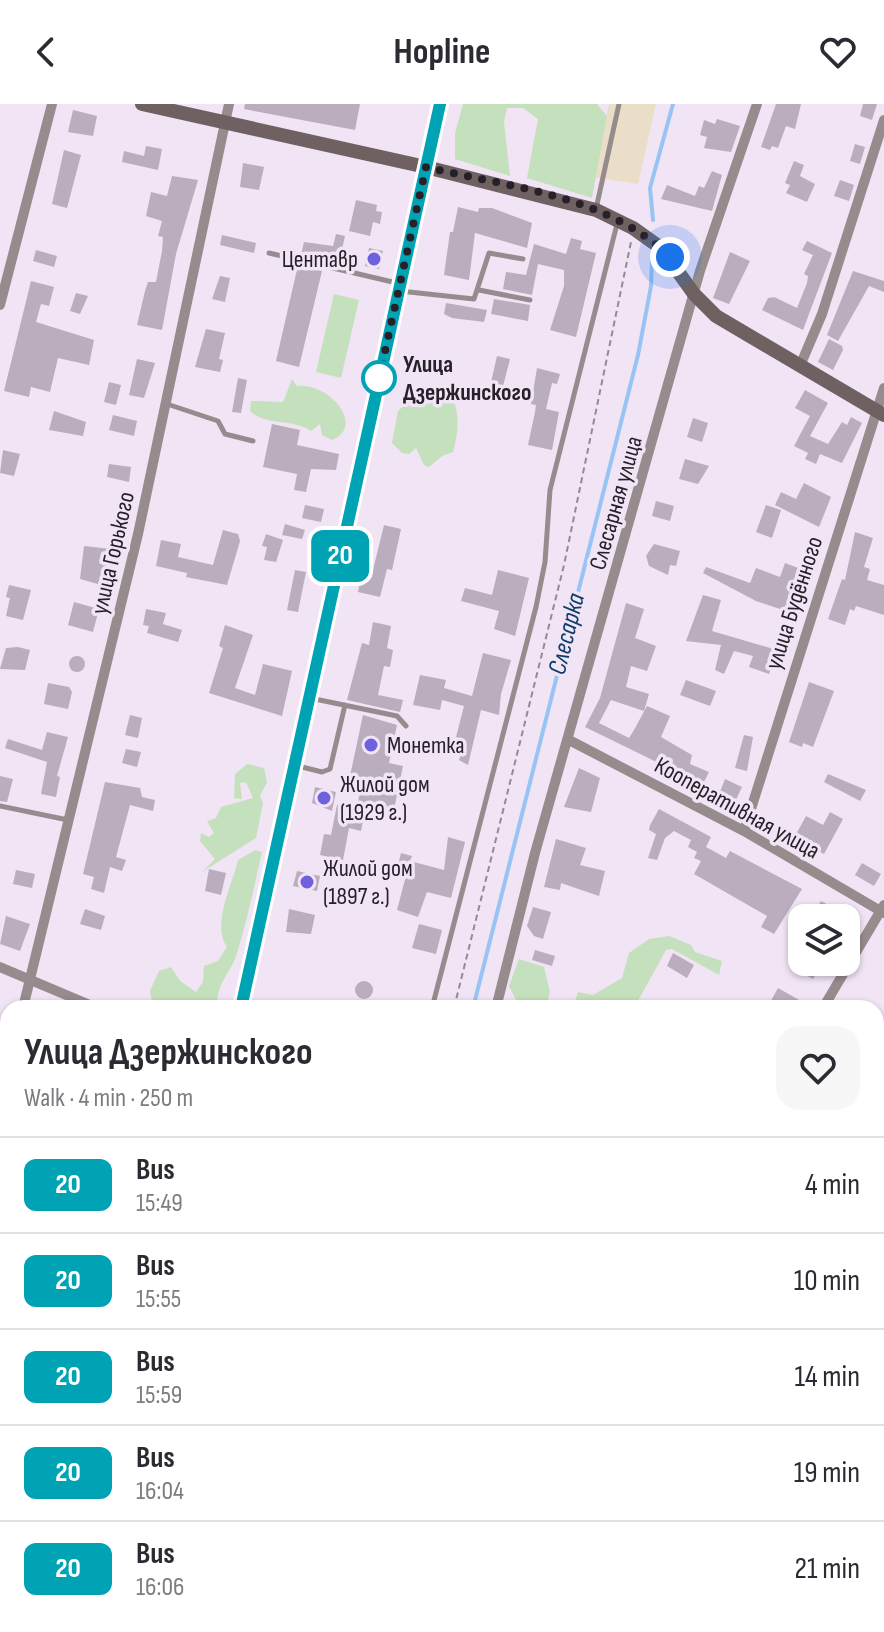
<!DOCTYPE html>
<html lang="en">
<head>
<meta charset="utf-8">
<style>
	body { margin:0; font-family:"Sofia Sans Condensed",sans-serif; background:#f7f7f7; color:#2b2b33; height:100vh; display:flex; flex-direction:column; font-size:30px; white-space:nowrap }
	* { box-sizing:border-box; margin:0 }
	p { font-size:26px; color:#7c7c81 }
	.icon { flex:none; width:44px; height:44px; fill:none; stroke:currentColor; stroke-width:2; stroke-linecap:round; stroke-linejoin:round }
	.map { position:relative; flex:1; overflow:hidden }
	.panel { position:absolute; left:0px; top:896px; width:884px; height:632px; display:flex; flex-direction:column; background:#fff; border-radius:24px 24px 0 0; box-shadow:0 2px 6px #0004 }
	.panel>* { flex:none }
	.badge { padding:0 16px; border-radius:12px; font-size:28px; line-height:52px }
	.controls { position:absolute; left:788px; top:800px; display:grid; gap:16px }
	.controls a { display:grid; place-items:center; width:72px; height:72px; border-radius:16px; background:#fff; box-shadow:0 2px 6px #0004; font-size:40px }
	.you { position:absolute; width:40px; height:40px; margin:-20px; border:6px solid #fff; border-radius:50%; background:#1a73e8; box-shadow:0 0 0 12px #1a73e833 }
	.map>.badge { position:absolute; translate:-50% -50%; box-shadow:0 0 0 4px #fff }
	.round { display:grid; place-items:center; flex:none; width:84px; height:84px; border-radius:24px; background:#f7f7f7 }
	.head { display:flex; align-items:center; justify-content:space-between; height:136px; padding:0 24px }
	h1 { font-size:38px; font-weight:700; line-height:60px }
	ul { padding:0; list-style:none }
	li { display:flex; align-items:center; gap:24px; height:96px; padding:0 24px; border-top:2px solid #e1e1e2 }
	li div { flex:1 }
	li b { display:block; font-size:30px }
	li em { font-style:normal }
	li .badge { min-width:88px; font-weight:700; text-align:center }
	header { display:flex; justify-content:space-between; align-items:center; height:104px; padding:0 24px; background:#fff; font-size:36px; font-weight:700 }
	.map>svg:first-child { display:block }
</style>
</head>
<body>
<header><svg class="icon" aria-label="back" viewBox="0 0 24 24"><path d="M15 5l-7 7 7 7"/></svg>Hopline<svg class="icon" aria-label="heart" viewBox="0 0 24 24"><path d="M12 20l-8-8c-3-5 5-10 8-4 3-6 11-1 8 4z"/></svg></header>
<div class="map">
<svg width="884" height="1528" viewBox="0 0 884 1528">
	<rect width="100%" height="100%" fill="#f1e4f5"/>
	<!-- industrial -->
	<path fill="#eadec9" d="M609 0H656L638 80 594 73Z"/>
	<!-- built -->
	<path fill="#ecd9f1" d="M137 1520H276L273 1528H135Z"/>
	<!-- green -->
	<path fill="#c5e0bd" d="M463 0H597L607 12 592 94 527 74 538 15 523 4H507L504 18 510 72 455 55V29Z
		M334 190 359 196 341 274 316 268Z
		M292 275 297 282C330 279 366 322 332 336L322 331 320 320 311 327C292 314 266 322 250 307L251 297 283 298Z
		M435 287H450C460 307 459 327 453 348L442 352 429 363 424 361 416 344 409 350 402 349 392 339 398 307 409 297 428 300Z
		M247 660 264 664 267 678 260 692 263 699 256 734 202 768 215 755 200 737 201 729 209 733 214 729 207 717 216 714 221 703 253 694 246 678 240 679 242 695 234 694 235 670Z
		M255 746 262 748C254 783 247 818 236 852 228 874 217 877 217 904H136L141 899 152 898 150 887 159 867 171 863 180 877 196 888 203 878 204 862 218 857 227 843C211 821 233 779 238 756Z
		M669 832 691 841 695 848 722 857 719 871 672 845 666 846 634 904H573L578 888 593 891 622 874 629 849 649 835Z
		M519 855 544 863 550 888 546 904H520L509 882Z
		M8 1005V1087L6 1082 0 1085V1036Z
		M884 1445V1528H869L877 1515 876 1454Z"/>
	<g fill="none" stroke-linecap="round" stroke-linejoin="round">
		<!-- stream -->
		<path stroke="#98c4f5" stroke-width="4" d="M653 116 650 84 673 0
			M473 904 638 251 651 182 652 155
			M289 1528 292 1520"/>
	</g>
	<!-- building -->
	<path fill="#baadbe" d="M245 0H360L355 26 244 5Z
		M776 0H801L795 25 786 22 778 44 772 42 770 46 761 43Z
		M863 0H877L872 16 860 12Z
		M73 6 97 12 93 32 68 28Z
		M717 15 740 22 731 48 704 44 707 33 700 31 704 16 715 20Z
		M855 40 865 43 860 60 850 57Z
		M146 42 162 45 158 66 122 58 124 47 144 52Z
		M64 46 81 51 67 104 52 100Z
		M794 57 804 61 800 72 815 80 807 98 786 89 790 81 785 79Z
		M243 59 264 63 259 86 240 83Z
		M712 67 722 71 712 107 661 95 667 81 695 92 699 82 704 84Z
		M172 72 198 76 176 150 162 226 137 221 145 187 148 178H156L162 147 163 133 158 132 162 117 146 112 151 88 167 92Z
		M840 76 854 81 849 97 834 92Z
		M356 96 377 101 376 107 382 108 380 120 373 118 370 132 349 127Z
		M458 103 478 108 479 104H492L532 119 527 144 475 129 469 176 444 171 450 128H453Z
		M336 130 345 132 339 159 301 151 304 138 333 142Z
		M222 131 256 139 254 149 220 141Z
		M571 134 582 137 580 145 596 149 576 233 550 226 564 182V166L538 160 532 191 503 185 506 168 526 171 534 140 566 150Z
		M807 137 832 149 803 226 762 206 768 194 774 193 797 204 807 179 808 172 804 170 813 151 802 146Z
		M369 144 383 147 379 165 365 162Z
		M36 146 57 152 54 163 33 157Z
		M730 148 750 157 729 200 713 194Z
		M298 161 322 167 299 263 276 257Z
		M853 167 884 177V188L869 182 838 237 827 231Z
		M220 172 230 174 225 198 212 195Z
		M31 177 54 183 49 202 41 200 36 218 94 236 89 261 58 254 50 288 31 283 29 293 4 287Z
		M76 189 88 192 80 210 70 207Z
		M494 195 530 201 528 217 491 210Z
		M446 199 487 206 484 218 452 214 444 210Z
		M206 225 225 229 219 255 223 256 220 268 195 263Z
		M829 235 842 242 843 246 833 266 818 258Z
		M497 252 510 255 499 298 487 296Z
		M137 255 155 259 144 294 129 291Z
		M537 264 560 270 557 280 552 279 546 305 559 308 552 346 528 341 535 308 536 301 531 300Z
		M238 274 247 276 241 309 232 308Z
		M109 278 121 281 116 301 104 298Z
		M805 286 828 299 810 332 828 340 842 318 847 321 851 313 862 319 842 359 820 350 816 360 805 355 808 349 794 342 810 312 795 304Z
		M54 307 86 318 83 332 49 326Z
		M113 311 137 317 134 332 109 326Z
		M693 314 708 319 702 338 687 333Z
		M272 320 300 326 297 341 339 350 336 366 311 365 306 388 294 386 297 370 263 363Z
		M3 346 20 350 14 372 0 369Z
		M685 355 709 362 698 380 679 375Z
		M109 360 131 363 129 378 107 373Z
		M804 379 831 393 819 423 775 401 781 388 796 395Z
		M656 397 674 402 670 417 652 412Z
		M305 401 324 405 321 418 302 414Z
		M766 401 781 406 772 434 756 428Z
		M285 420 305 426 302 435 282 431Z
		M384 421 401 425 392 466 387 465 380 493 358 488 361 472 371 474Z
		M223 426 238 430 240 437 227 481 186 473 187 469 156 462 161 436 181 440 178 453 213 461Z
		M855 428 873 434 864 463 870 465 867 476 884 481V511L856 502 854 507 850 505 845 521 828 515 842 475 845 476Z
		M266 430 283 436 276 458 264 456 267 443 262 442Z
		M654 440 680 447 676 462 670 461 668 471 649 462 646 452Z
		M84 442 111 445 105 482 80 475Z
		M785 459 806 467 789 508 756 497 703 469 706 463 750 479 756 464 780 473Z
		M295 466 306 468 298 508 287 506Z
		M498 466 529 474 515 532 494 525 499 507 461 497 465 484 492 491Z
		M9 481 31 486 23 516 6 512 10 494 6 493Z
		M703 491 721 496 712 527 777 546 769 570 749 563 753 552 734 547 724 570 715 566 721 541 686 537Z
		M74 498 99 505 93 528 68 521Z
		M626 499 644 505 635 534 656 542 647 567 631 562 626 583 649 590 644 607 611 596 599 619 629 634 634 626 647 602 670 612 661 633 692 651 690 660 709 668 701 684 682 674 683 671 585 623 600 594Z
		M146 505 166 509 163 520 182 526 178 538 147 529 149 522 143 521Z
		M373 518 391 522 387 544 393 546 390 563 384 562 378 591 403 596 400 608 347 596 362 539 369 541Z
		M225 521 253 531 235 584 255 591 263 560 292 567 282 612 209 589 223 544 219 542Z
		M18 543 30 546 25 566 0 565 6 544Z
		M483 549 511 556 501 590 499 611 481 606 468 661 459 656 465 636 456 633 464 602 442 596 440 606 413 601 420 571 446 576 444 584 472 592Z
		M69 560a8 8 0 1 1 16 0a8 8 0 1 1-16 0Z
		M686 576 716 587 710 602 680 591Z
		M809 578 834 587 813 643 803 639 802 643 789 638Z
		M48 579 69 583 72 588 68 605 44 600Z
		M130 611 142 614 138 634 125 631Z
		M363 611 397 621 389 659 403 662 393 710 357 702 363 674 350 672Z
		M47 628 68 633 57 672 60 673 56 693 41 690 47 658 5 644 8 635 42 646Z
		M744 631 753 633 747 667 735 664Z
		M126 645 141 648 137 663 122 659Z
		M579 664 600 674 591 708 564 703Z
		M828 670 866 686 860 697 824 678Z
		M0 672 13 675 7 698 0 697Z
		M725 675 742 683 734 700 718 693Z
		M105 678 140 684 142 693 155 696 153 707 130 701 116 753 126 756 122 767 110 763 104 789 91 785 94 773 83 770Z
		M315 683 336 688 332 707 312 699Z
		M337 701 365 707 361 727 349 724 343 756 320 751 324 730 331 731Z
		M659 705 711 733 706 743 726 754 730 747 802 785 774 830 761 823 767 812 694 770 701 757 694 754 697 748 688 743 691 736 674 727 665 734 657 756 648 754 656 730 649 726 650 721Z
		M830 708 843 715 824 750 794 734 806 712 823 721Z
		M448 733 465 738 451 794 427 788 418 813 397 806 407 768 397 765 401 749 412 752 410 757 444 766Z
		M556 735 586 744 580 761 605 767 599 792 561 779 560 786 544 783Z
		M862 759 881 770 874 782 855 771Z
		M209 765 226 769 221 791 205 787Z
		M16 766 35 770 32 784 13 780Z
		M297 767 320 772 317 787 293 782Z
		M821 797 834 804 853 814H817L820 809 815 807Z
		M533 803 551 808 543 835 534 832 527 822Z
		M85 805 105 812 101 826 80 820Z
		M289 805 315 811 311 830 286 828Z
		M6 812 30 820 20 847 0 840Z
		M419 820 442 826 436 850 412 844Z
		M535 846 555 852 552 862 532 856Z
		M673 849 694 861 687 874 667 862Z
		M802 858 820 862 813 875 797 866Z
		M355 886a9 9 0 1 1 18 0a9 9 0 1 1-18 0Z
		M778 884 801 897 797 904H767Z"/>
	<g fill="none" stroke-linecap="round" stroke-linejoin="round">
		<!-- path -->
		<path stroke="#938a96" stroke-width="2" stroke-dasharray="6 4" stroke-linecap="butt" d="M454 904 564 461 631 138
			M280 1528 283 1520"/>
		<!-- lane -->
		<path stroke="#978c8d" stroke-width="5" d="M596 105 619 0
			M269 149 397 179
			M479 186 530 196
			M400 187 474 195 489 149 523 155
			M167 300 218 317 225 330 253 337
			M310 594 397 612 406 622
			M298 662 322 668 330 665 345 601
			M0 702 68 716
			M432 904 536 503 545 458 550 386 617 120
			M0 1359 8 1326
			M0 1411 8 1413
			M28 1528 29 1520
			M237 1528 239 1520
			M315 1528 317 1520"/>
		<!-- street -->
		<path stroke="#978c8d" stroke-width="10" d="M0 201 52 0
			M800 262 822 210 884 16
			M569 636 744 727 884 809
			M744 727 884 284
			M0 863 97 904
			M23 904 138 430 229 0
			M496 904 535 749 700 167 757 0
			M823 904 884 801
			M0 1003 8 966
			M876 1197 884 1184
			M0 1346 8 1348
			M567 1520 580 1528
			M463 1528 468 1520
			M676 1528 681 1520"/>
		<!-- secondary -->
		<path stroke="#6f6162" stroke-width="14" d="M142 0 426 63 596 106 633 124 661 144 694 190 716 212 884 311
			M241 904 440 0
			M876 1234 884 1239
			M98 1528 99 1520"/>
	</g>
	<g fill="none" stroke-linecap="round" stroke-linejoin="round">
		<defs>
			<path id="line" d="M241 904 440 0"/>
		</defs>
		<!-- line casing -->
		<use href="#line" stroke="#fff" stroke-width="18"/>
		<!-- line -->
		<use href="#line" stroke="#00a3b4" stroke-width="12"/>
		<!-- walk -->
		<path stroke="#262128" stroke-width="8" stroke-dasharray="0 14.4" d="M379 274 426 63C508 83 607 91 670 153"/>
	</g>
	<!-- markers -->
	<g fill="#6f61dc" stroke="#f1e4f5" stroke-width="3">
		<circle cx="374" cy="155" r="8"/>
		<circle cx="371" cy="641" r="8"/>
		<circle cx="324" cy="694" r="8"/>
		<circle cx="307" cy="778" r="8"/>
	</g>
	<circle fill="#fff" stroke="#00a3b4" stroke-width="4" cx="379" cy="274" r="16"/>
	<g text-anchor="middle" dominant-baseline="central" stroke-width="7" stroke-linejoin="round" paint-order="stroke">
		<!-- poi labels -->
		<g font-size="24" fill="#262128" stroke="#f1e4f5" text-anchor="start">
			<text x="358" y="155" text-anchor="end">Центавр</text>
			<text x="387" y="641">Монетка</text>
			<text x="340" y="680">Жилой дом<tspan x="340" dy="28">(1929 г.)</tspan></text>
			<text x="323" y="764">Жилой дом<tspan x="323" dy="28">(1897 г.)</tspan></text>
		</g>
		<!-- stop labels -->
		<g font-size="24" font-weight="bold" fill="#262128" stroke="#f1e4f5" text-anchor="start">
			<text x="403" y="260">Улица<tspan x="403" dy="28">Дзержинского</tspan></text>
		</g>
		<!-- street labels -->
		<g font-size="24" fill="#262128" stroke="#f1e4f5">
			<text transform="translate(616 399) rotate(-74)">Слесарная улица</text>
			<text transform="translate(113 449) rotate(-77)">улица Горького</text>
			<text transform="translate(794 499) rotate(-72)">улица Будённого</text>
			<text transform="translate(737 704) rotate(29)">Кооперативная улица</text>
		</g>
		<!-- water labels -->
		<g font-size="26" font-style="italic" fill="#0d3d69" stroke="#f1e4f5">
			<text transform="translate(567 530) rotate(-76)">Слесарка</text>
		</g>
	</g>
</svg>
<div class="controls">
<a><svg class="icon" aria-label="layers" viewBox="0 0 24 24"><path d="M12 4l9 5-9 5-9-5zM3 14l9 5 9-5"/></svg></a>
</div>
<div class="you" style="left:670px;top:153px"></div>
<b class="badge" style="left:340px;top:452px;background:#00a3b4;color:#fff">20</b>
<section class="panel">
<div class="head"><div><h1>Улица Дзержинского</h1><p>Walk · 4 min · 250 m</p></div><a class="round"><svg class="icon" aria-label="heart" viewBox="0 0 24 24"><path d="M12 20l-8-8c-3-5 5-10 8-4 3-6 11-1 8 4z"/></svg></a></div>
<ul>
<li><span class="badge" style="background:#00a3b4;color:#fff">20</span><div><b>Bus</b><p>15:49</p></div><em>4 min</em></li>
<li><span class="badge" style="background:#00a3b4;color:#fff">20</span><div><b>Bus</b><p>15:55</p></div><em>10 min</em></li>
<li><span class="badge" style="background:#00a3b4;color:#fff">20</span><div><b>Bus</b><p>15:59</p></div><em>14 min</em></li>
<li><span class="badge" style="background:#00a3b4;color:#fff">20</span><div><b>Bus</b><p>16:04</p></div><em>19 min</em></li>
<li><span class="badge" style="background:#00a3b4;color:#fff">20</span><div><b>Bus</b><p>16:06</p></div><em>21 min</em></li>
</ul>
</section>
</div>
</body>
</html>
